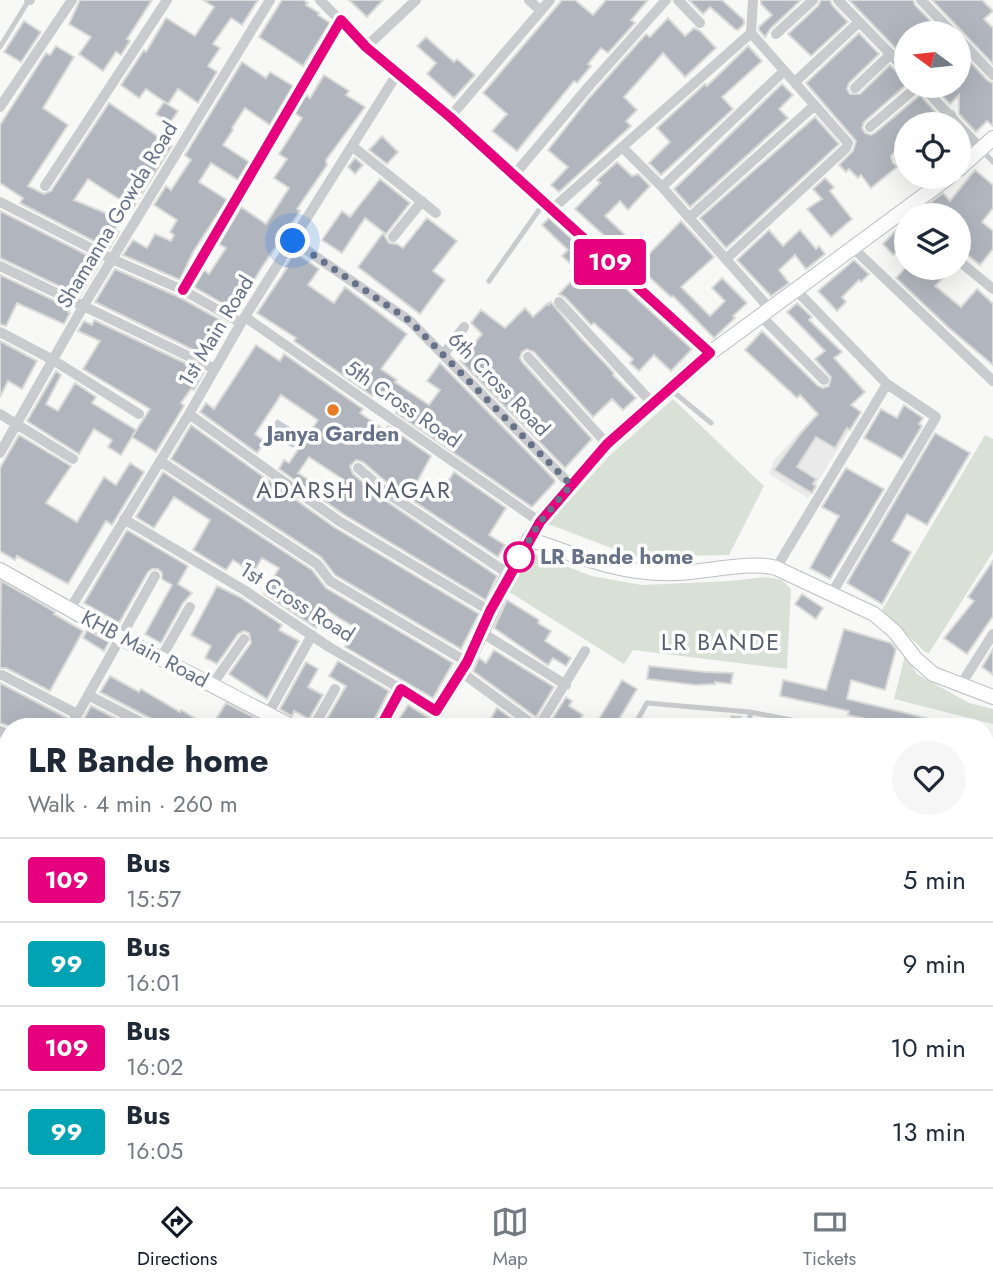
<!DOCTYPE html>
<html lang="en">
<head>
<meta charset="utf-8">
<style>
	body { margin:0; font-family:Jost,sans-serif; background:#f6f6f7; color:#1f2937; height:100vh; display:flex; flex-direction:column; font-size:26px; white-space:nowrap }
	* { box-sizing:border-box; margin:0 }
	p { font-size:23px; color:#747a83 }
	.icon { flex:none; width:38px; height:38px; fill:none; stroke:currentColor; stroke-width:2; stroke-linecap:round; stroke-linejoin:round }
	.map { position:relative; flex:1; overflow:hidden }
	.drawer { position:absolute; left:0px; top:718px; width:994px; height:471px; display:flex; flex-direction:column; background:#fff; border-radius:28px 28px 0 0; box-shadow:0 7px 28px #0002 }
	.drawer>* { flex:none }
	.badge { padding:0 14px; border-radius:5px; font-size:24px; line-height:46px }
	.needle { width:46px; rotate:285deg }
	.controls { position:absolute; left:894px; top:21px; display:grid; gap:14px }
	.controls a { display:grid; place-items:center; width:77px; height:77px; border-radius:50%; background:#fff; box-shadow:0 7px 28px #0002; font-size:35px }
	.you { position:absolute; width:35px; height:35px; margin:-18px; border:5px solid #fff; border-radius:50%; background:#1a73e8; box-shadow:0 0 0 10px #1a73e833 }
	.map>.badge { position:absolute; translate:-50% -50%; box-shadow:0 0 0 4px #fff }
	.round { display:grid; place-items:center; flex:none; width:74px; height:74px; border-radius:37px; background:#f6f6f7 }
	.headline { display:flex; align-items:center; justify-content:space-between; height:119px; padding:0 28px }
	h1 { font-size:33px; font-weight:700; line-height:52px }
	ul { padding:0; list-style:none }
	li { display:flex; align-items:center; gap:21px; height:84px; padding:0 28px; border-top:2px solid #e0e1e3 }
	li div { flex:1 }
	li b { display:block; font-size:26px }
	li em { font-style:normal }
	li .badge { min-width:77px; font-weight:700; text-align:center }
	.menu { display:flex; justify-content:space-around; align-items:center; height:98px; border-top:2px solid #e0e1e3; background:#fff; font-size:19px; color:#747a83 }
	.menu a { display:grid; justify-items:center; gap:4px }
	.menu .active { color:#111827 }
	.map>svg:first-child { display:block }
</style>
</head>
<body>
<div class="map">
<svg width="993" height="1187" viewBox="0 0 993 1187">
	<rect width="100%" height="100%" fill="#f8f9f6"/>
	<!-- built -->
	<path fill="#e9eae9" d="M836 392 861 411 808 498 769 474 774 460Z"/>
	<!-- green -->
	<path fill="#d9e1d7" d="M673 399 764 486 729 555 635 557 548 524 608 457Z
		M985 435 993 439V552L929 653 925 652 882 610Z
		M531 553 592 576 642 585 729 581 766 577 782 580 791 589 787 669 633 650 624 664 506 590Z
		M905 655 917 674 969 703 993 709V724L894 699Z"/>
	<!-- water -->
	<path fill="#c6ccd3" d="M277 419 302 435 293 448 269 432Z"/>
	<!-- building -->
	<path fill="#b1b6be" stroke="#dadbd8" stroke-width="2" fill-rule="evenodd" d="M80 0H152L127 39 130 41 121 55 116 52 103 71 79 54 91 37 69 24Z
		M203 0H258L242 25 231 18 213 44 220 48 208 66 217 72 198 103 178 89 168 104 146 89 139 98 121 85 144 50 146 52 166 18 195 36 214 7Z
		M282 0H303L308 3 306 5 319 13 318 15 330 23 303 66 259 37Z
		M349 0H383L367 17Z
		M562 0H575L593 15 606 0H648L631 20 635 23 608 53 601 48 588 64 591 66 577 83 574 81 517 151 492 131 507 114 483 93Z
		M689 0H722L744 20V24L738 30 735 29 710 7 703 14Z
		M761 0H801L771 28 765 37 759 30V27L772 15 761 4Z
		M821 0H830L832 5 848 22 811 56 788 34 818 6Z
		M849 0H913L915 5 942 33H906V59Z
		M932 0H982L993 11 984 19 993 28V64Z
		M668 18 685 36 694 28 700 31 716 48 685 77 663 53 624 97 637 110 626 121 631 126 559 192 551 185 568 167 548 150 590 97 646 34 650 37Z
		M24 21 41 32 21 62 4 52Z
		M859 33 879 54 849 83 847 89 850 94H860L890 65 901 76 906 78V85L864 122 862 128 865 133 871 135 875 133 920 95 938 115 929 124H906V144L901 146 891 156 893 163 898 166 871 188 861 175 858 178 849 169 846 172 839 165 853 151 856 141 806 83Z
		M426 37 454 62 457 59 475 75 454 98 427 74 436 63 417 46Z
		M56 46 74 57 43 108 68 125 28 186 44 194 51 191 109 103 172 146 133 208 88 179 74 200 120 219 115 230 119 232 109 249 20 203 23 198 0 183V125L46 53 50 55Z
		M748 46 762 61 722 97 733 109 661 175 649 163 670 142 657 128 705 84 707 86Z
		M959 50 987 80 993 83V126L987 121 976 132 959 114V95L950 104 933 86H959Z
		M242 62 266 78 270 72 293 86 270 125 245 108 232 128 233 130 223 145 249 162 238 180 211 163 199 182 227 200 193 252 180 280 123 255 133 240 147 248 155 234 171 241 174 235 170 232 177 220 154 205 166 186 171 190 191 160 185 155Z
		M324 75 349 91 346 95 365 107 326 160 327 165 297 209 300 211 262 267 236 311 194 287 204 270 209 274 226 248 219 244 241 207 266 224 289 188 274 178 287 159 279 154 302 118 295 113 306 95 310 98Z
		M782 84 793 95 779 109 788 118 690 207 674 189Z
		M164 102 178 111 170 123 156 114Z
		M815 117 839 144 726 248 700 218Z
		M382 136 398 152 387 164 369 150Z
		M355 158 363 165 355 174 348 167Z
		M617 162 632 176 638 174 650 186 628 210 620 201 605 216 647 256 681 221 714 257 681 287 710 316 725 301 712 288 722 278 747 303 733 316 735 318 714 338 673 296 671 297 575 209 600 183 597 180Z
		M975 170 993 185V208L982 222 993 231V249L980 265 959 248V215H928L922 209 943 193 950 201Z
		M825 178 834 187 830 191 852 219 831 237 807 209 822 199 813 189Z
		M380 179 410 203 386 234 365 218 342 253 322 240 342 211 350 217Z
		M0 211 101 262 80 296 0 258Z
		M427 218 457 241 433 271 445 280 420 314 358 267 383 233 389 243 397 244 403 248Z
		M549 218 692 349 671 371 654 355 639 371 630 363 633 359 594 323 591 325 565 297 559 294 576 276 570 271 574 267 562 256 568 250 542 225Z
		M901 225 906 231V260L897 251 893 255 883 244Z
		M769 230 783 246 800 230 816 249 819 246 825 254 806 269 795 255 779 270 789 283 771 296 737 260Z
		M295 252 319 269 308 285 334 303 345 287 407 334 381 369 397 380 395 382 429 405 440 390 427 381 440 363 554 479 555 482 532 507 396 413 397 409 373 393 372 396 294 341 296 338 257 313 287 268 285 267Z
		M854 260 869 274 861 282 859 280 842 297 846 302 837 311 818 291Z
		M905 268H913L922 277 931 268H953L935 286 961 307 977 289 987 298 993 304V365L950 329 896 278Z
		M115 269 179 297 228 324 208 357 95 302Z
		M0 275 70 308 68 312 70 313 64 324 17 303 6 326 0 324Z
		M551 302 580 337 614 373 613 375 636 398 623 410 612 399 593 417 534 352 527 349 522 352 520 358 522 362 592 439 565 468 460 361 482 334 471 323 481 310 505 328 525 308 533 317 548 303 549 305Z
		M797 303 812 317 809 320 842 352 834 358 865 392 851 405 861 412 850 430 847 428 835 448 816 437 797 467 816 479 813 484 816 486 812 493 774 470 801 433 818 414 800 395 797 398 745 350 762 331 818 386 823 388 829 386 831 377 815 359 825 351 787 312Z
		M94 320 204 372 194 390 191 389 181 403 184 406 156 452 132 437 150 409 83 369 100 341 78 331 84 321 92 325Z
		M0 341 37 361 22 389 8 381 0 397Z
		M256 345 280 361 284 354 363 409 360 413 385 430 388 426 431 456 416 484 438 497 454 472 506 508 489 535 505 545 498 557 392 487 363 462 356 460 350 466 353 474 383 499 497 576 486 600 343 514 279 469 284 460 289 463 318 420 281 395 255 434 265 442 257 453 200 412 206 403 214 409ZM309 457 344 480 334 496 298 473Z
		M56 371 61 375 46 404 58 411 75 383 96 397 92 403 136 430 121 455 108 447 112 440 94 429 79 454 27 421Z
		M904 405 923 418 919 424 922 426 902 459 864 438 881 409 897 418Z
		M191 425 334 527 479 614 461 649 335 575 321 557 171 459Z
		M935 433 970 453 927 525 907 514 892 541 911 552 882 604 847 583Z
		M19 435 71 466 46 503 77 522 104 477 116 485 130 463 144 472 112 525 106 521 68 584 17 556 15 560 0 551V468Z
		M846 468 884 489 830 579 810 568 839 516 822 507Z
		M163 472 312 570 326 588 453 663 433 698 345 647 356 628 339 618 327 610 316 628 264 594 279 568 262 558 253 573 233 560 226 570 193 550 210 520 174 497 154 528 136 517Z
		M127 530 188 566 178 584 192 593 183 603 161 643 145 634 172 585 162 579V573L158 569H152L148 572 119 623 84 603Z
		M993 561V616L967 654 944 638 974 601 968 597Z
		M1 581 55 612 54 614 83 631 50 691 6 668H0Z
		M217 586 240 597 282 625 279 630 299 641 267 699 229 674 251 643 249 633 244 631 238 634 217 664 205 658 211 646 191 635Z
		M802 594 823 608 816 619 795 604Z
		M507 600 539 620 538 623 551 631 545 641 571 658 566 666 553 658 548 665 494 628Z
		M844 629 891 643 896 649 885 690 851 680 847 699 918 716 941 723V726H898L848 715 849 711 780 696 783 680 826 690Z
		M87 630 109 642 104 651 83 638Z
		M993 649V675L982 667Z
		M494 650 554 687 536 717 473 671 479 658 486 663Z
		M338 661 389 691 371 726H323L346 686 329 676Z
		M306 662 318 669 308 687 323 695 309 719 294 711 292 716 280 709Z
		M649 666 706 672 733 673 731 684 715 682V684L696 685 647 679Z
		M110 676 139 692 141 689 180 712 181 710 208 726H156L152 719 100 692Z
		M622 680 637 689 615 726H595Z
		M0 683 67 718 63 726H9L0 723Z
		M566 697 572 701 569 706 583 715 575 726H548Z
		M226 703 259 720 268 726H212Z
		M408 705 431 719 446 726H406L398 721Z
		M91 706 131 726H80Z
		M497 708 522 726H496L489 722Z
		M731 716 741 717V726H731Z"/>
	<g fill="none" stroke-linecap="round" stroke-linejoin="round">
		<defs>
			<path id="secondary" d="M959 169 993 138
				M529 539C577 556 623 575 675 573 704 573 751 560 776 568L874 614 895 632 915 658 933 674 993 697
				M0 570 119 637 291 726
				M381 726 401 689 436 711 467 662 509 574 540 522 607 444 710 353 949 177
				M825 1180 834 1187
				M336 1187 340 1180"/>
		</defs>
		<!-- secondary casing -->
		<use href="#secondary" stroke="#bbbec4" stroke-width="16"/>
		<!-- lane -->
		<path stroke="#c9cbcf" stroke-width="5" d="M0 47 29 0
			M981 149 993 162
			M489 281 544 203
			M670 389 711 423
			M634 726 647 703 750 712 823 726
			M750 726V712
			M468 1180 480 1186 485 1180"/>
		<!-- street -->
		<path stroke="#c9cbcf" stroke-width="10" d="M29 0H30
			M320 0 366 47 450 117 710 353
			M529 0 541 11
			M678 0 700 23
			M838 0 906 70
			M921 0 953 33
			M776 34 813 0
			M959 39 993 75
			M366 47 416 0
			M795 82 859 22
			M922 86 981 149
			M855 88 891 54
			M0 107 72 0
			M450 117 550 0
			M939 124 951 115
			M870 127 918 86
			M352 146 436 213
			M623 148 662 187 770 309
			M899 158 906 152
			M514 175 590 85 666 0
			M45 186 167 0
			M662 187 784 71
			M0 202 112 259 183 290 241 323
			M551 210 751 33
			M689 218 815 105
			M393 237 422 201
			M293 241 410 321 571 485
			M853 248 993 381
			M726 259 846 148 848 143 751 33 753 0
			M959 261 993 289
			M0 266 215 369
			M183 290 341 20
			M559 302 653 404
			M761 316 824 380
			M245 317 540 522
			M0 332 53 360 139 414
			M444 354 464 327
			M528 357 607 444
			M0 414 73 459
			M189 414 339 521 490 611
			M0 453 84 305 270 0
			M160 461 317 564 330 581 467 662
			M358 468 387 493 509 574
			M124 519 244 590 329 647 401 689
			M776 568 887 384 796 290
			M832 593 936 417 887 384
			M70 609 189 414 241 323 397 74
			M481 632 566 685
			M161 658 190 607
			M461 672 535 726
			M2 675 77 714
			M212 685 244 639
			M960 686 993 634
			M88 695 148 726
			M268 714 312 635
			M71 726 155 576
			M314 726 335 689
			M539 726 585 651
			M0 731 9 735
			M0 794 9 798
			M0 859 9 841
			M985 881 993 867
			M0 935 9 940
			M0 1005 9 1009
			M985 1037 993 1023
			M0 1067 9 1071
			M0 1137 9 1142
			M985 1175 993 1164
			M108 1187 112 1180
			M174 1187 177 1180
			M224 1187 227 1180
			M274 1187 277 1180
			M400 1187 403 1180
			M498 1187 503 1180
			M566 1187 571 1180
			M621 1187 626 1180
			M755 1187V1180
			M885 1187 890 1180"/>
		<!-- secondary -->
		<use href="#secondary" stroke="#fff" stroke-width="14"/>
	</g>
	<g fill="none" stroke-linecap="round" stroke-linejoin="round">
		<defs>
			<path id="line" d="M183 290 341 20 366 47 450 117 710 353 607 444 540 522 490 611 467 662 436 711 401 689 381 726"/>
		</defs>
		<!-- line casing -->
		<use href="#line" stroke="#fff" stroke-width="16"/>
		<!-- line -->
		<use href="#line" stroke="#e6007e" stroke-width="10"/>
		<!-- walk -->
		<path stroke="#677288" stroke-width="7" stroke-dasharray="0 12.6" d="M293 241 410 321 571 485 540 522 519 557"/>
	</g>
	<!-- markers -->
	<circle fill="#ea7b25" stroke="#fff" stroke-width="2.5" cx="333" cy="410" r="7"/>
	<circle fill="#fff" stroke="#e6007e" stroke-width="3.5" cx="519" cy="557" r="14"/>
	<g text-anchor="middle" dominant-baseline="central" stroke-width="7" stroke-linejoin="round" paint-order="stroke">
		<!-- street labels -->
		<g font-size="21" fill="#677288" stroke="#fff">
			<text transform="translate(117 215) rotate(-59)">Shamanna Gowda Road</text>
			<text transform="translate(216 331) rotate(-59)">1st Main Road</text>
			<text transform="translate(499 384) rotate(46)">6th Cross Road</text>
			<text transform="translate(403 404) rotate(35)">5th Cross Road</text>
			<text transform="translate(297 602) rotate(32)">1st Cross Road</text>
			<text transform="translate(145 649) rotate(28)">KHB Main Road</text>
		</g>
		<!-- poi labels -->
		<g font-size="21" font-weight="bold" fill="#677288" stroke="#fff">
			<text x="333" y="434">Janya Garden</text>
		</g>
		<!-- stop labels -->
		<g font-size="21" font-weight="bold" fill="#677288" stroke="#fff" text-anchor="start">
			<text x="540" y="557">LR Bande home</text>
		</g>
		<!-- neighbourhood labels -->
		<g font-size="23" letter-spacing="2" fill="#555d6d" stroke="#fff">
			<text x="354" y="490">ADARSH NAGAR</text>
			<text x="721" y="642">LR BANDE</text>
		</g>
	</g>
</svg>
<div class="controls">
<a><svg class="needle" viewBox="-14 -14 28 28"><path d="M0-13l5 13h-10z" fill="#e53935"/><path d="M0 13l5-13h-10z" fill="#747a83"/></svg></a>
<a><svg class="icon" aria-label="locate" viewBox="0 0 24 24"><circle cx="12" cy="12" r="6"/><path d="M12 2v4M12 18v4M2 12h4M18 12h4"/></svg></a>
<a><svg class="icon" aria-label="layers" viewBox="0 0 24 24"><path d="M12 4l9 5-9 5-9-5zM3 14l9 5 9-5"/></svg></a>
</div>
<div class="you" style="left:293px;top:241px"></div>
<b class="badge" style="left:610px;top:262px;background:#e6007e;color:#fff">109</b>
<section class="drawer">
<div class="headline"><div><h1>LR Bande home</h1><p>Walk · 4 min · 260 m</p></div><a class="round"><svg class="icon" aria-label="heart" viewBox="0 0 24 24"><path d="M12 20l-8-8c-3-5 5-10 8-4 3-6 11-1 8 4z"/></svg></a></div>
<ul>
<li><span class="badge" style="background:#e6007e;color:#fff">109</span><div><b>Bus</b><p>15:57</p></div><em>5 min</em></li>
<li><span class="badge" style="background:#00a3b4;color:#fff">99</span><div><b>Bus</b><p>16:01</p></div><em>9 min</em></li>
<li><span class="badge" style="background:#e6007e;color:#fff">109</span><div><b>Bus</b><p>16:02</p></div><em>10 min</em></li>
<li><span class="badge" style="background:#00a3b4;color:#fff">99</span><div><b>Bus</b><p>16:05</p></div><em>13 min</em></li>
</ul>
</section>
</div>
<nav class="menu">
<a class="active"><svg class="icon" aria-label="directions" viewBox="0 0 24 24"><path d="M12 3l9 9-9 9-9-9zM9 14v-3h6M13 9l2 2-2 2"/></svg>Directions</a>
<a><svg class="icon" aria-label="map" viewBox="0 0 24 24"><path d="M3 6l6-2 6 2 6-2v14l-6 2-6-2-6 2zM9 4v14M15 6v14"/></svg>Map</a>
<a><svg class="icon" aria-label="tickets" viewBox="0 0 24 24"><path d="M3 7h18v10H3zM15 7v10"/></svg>Tickets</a>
</nav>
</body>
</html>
